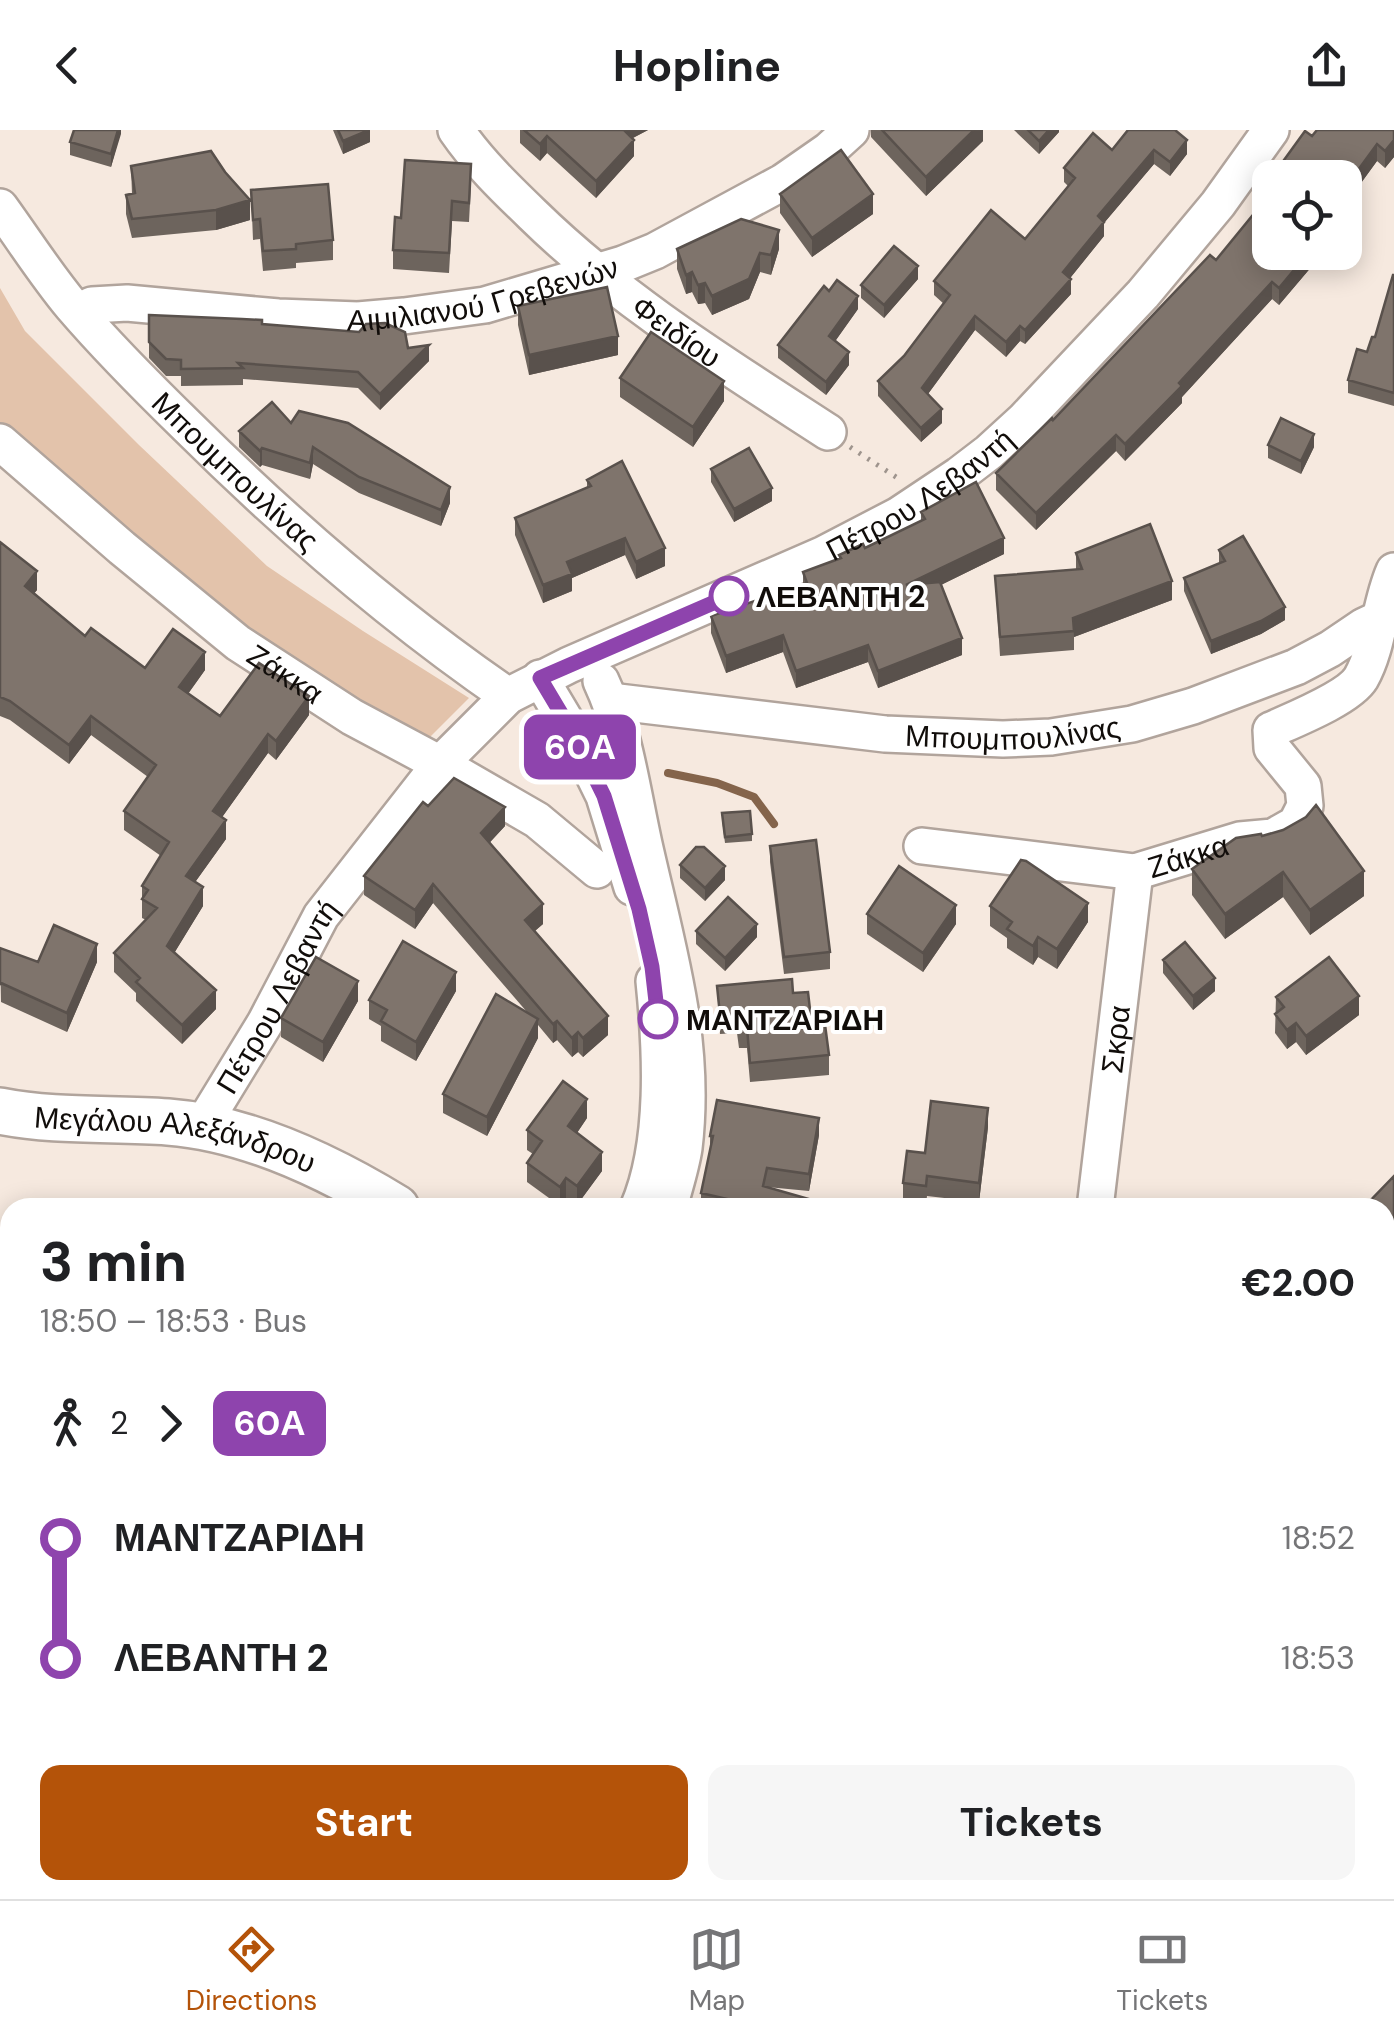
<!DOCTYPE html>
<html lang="en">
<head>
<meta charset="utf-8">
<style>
	body { margin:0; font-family:"DM Sans",sans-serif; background:#f6f6f6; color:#202124; height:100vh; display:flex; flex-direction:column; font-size:38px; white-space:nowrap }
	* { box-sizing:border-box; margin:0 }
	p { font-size:32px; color:#757577 }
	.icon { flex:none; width:55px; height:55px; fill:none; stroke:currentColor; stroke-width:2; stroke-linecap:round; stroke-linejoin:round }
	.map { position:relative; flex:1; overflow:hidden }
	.drawer { position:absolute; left:0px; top:1068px; width:1395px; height:702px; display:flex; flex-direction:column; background:#fff; border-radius:30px 30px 0 0; box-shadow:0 5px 25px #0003 }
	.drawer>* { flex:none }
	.badge { padding:0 20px; border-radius:15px; font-size:35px; line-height:65px }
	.fabs { position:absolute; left:1252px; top:30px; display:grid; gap:20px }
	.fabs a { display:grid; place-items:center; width:110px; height:110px; border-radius:20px; background:#fff; box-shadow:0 5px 25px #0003; font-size:50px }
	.map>.badge { position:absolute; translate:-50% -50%; box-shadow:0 0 0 5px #fff }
	.legs { display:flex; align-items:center; gap:15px; height:110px; padding:0 40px; font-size:32px }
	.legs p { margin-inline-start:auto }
	.head { display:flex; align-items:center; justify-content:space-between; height:170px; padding:0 40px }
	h1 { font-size:55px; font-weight:700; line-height:75px }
	.cta { display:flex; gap:20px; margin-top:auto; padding:20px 40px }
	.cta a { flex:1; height:115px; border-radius:20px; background:#b45309; color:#fff; font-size:40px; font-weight:700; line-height:115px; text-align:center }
	.cta a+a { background:#f6f6f6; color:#202124 }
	ul { padding:0 40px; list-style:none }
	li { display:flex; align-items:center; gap:35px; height:120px; font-size:38px }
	li i { display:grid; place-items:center; width:15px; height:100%; margin:0 12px; background:currentColor }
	li i::after { content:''; width:25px; height:25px; margin:-12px; border:8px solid; border-radius:50%; background:#fff }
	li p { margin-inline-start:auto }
	li:first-child i { background:linear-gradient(#0000 50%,currentColor 0) }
	li:last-child i { background:linear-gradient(currentColor 50%,#0000 0) }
	header { display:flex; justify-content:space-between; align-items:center; height:130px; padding:0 40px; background:#fff; font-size:45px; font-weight:700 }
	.menu { display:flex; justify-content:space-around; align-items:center; height:140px; border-top:2px solid #e0e0e0; background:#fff; font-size:28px; color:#757577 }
	.menu a { display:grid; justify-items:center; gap:5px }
	.menu .active { color:#b45309 }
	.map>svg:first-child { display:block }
</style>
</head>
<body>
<header><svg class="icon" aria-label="back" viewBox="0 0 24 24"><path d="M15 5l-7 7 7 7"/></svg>Hopline<svg class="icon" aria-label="share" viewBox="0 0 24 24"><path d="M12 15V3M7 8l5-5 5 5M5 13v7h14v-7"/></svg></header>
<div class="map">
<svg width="1394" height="1769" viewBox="0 0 1394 1769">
	<rect width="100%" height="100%" fill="#f6e9df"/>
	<!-- green -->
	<path fill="#e3c3ab" d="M0 158 25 201 139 315 267 436 363 501 469 568 428 609 237 508 0 293Z
		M0 1274 10 1282V1653L0 1665Z
		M0 1708 10 1715V1760H66L78 1769H0Z
		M98 1760H649L648 1769H90Z
		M863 1760H1067L1075 1769H862Z"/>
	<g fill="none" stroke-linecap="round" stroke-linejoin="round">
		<!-- stream -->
		<path stroke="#84644b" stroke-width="8" d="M668 643 717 653 754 667 774 694"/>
		<defs>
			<g id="minor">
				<path id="s1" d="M456 0C478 32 505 58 533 85 621 171 725 235 828 302"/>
				<path id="s2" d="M0 77C24 110 46 145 72 176 108 218 148 258 188 297 287 395 393 487 508 566"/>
				<path id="s3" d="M78 182 92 175 127 173 278 187 358 190 404 186 485 175 623 134 655 121 783 52 829 20 851 0"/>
				<path id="s4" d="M0 312 122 418 238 513 352 587 440 634 537 690 597 740"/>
				<path d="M540 548 574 605 604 666 632 757"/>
				<path d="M601 551C625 602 632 660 644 714 667 817 697 910 684 1018 681 1038 674 1058 669 1078"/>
				<path id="s5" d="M610 571 885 604 1003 609 1051 607 1132 594 1193 576 1296 537 1330 519 1364 496 1394 482"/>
				<path id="s6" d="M922 716 1135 742 1240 710 1273 707 1296 694 1305 676 1303 656 1272 618 1271 600C1293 590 1349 568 1361 548 1379 516 1379 475 1394 441"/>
				<path id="s7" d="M202 996 265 893 321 786 440 634 508 566 569 535 824 424 899 385 959 345 989 322 1024 290 1143 164 1218 74 1271 0"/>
				<path d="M638 1078C666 1013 661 920 654 851"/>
				<path id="s8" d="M1095 1078 1135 742"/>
				<path d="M1385 1189 1394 1181"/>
				<path d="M1385 1274 1394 1271"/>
				<path d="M1081 1760 1088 1769"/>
				<path d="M384 1769 388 1760"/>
			</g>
			<g id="major">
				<path id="s9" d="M0 981C55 992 112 988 168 992 247 998 329 1037 396 1078"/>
				<path d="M669 1769 670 1760"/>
			</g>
		</defs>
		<!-- minor casing -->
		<use href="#minor" stroke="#b1a49c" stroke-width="40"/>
		<!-- major casing -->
		<use href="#major" stroke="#b1a49c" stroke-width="50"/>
		<!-- path -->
		<path stroke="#9e948d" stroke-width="5" stroke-dasharray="2.5 8" stroke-linecap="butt" d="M850 317 899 349"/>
		<!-- minor -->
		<use href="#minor" stroke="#fff" stroke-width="35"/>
		<!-- major -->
		<use href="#major" stroke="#fff" stroke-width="45"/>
	</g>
	<!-- wall -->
	<path fill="#6d645d" d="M121 0 111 37 70 25V12Z
		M333 0H370V12L343 24Z
		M520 0H648L633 8 634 26 596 68 547 23 540 31 520 13Z
		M871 0H983V11L926 66 871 7Z
		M1014 0H1059V2L1039 24Z
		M1128 0 1187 24 1170 46 1154 34 1104 93V106L1070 148 1071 164 1025 214 1020 211 1006 227 975 200 928 264 942 293 921 312 878 266V251L904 226 944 174 934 165V151L1025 109 1068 56 1064 52V38L1112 20Z
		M1394 0V27L1385 38 1377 31 1345 75V48H1276V41L1312 6Z
		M131 36 250 90 216 100 132 108 126 84V65L132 64Z
		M471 54 469 92 452 91 449 143 393 139V120L401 88Z
		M251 60 333 110V130L296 133V138L263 141 260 109 253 110Z
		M780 64 873 84 812 127 780 83Z
		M677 119H779L771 145 760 142 749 169 712 185 705 173 698 174 692 162 686 164 677 139Z
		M1318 122V129L1279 175 1272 169 1182 267V273L1125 331 1116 321 1036 400 996 360V343L1053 290 1216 130Z
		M1394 145V276L1348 263V250L1367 222 1375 207Z
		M918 149 884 188 861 168V155Z
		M518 176 618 225 529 245 518 195Z
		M858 179 835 211 849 235 826 265 778 228V215Z
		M149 185 262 194 408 218 429 231 380 280 358 258 243 249V255L181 256V246H166L149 228Z
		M620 248 724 271 693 317 620 267Z
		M291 293 450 373 441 396 359 363 313 334 310 349 262 335 260 337 239 317V301Z
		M1268 315 1314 317 1301 344 1268 328Z
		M711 339 772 371 734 392 711 352Z
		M587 350 665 436 636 449 625 425 572 448V461L543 473 515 405V388L587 358Z
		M921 382 1004 424 941 455 962 525 878 558 868 532 796 558 783 522 726 543 711 503V486L803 454V442L839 429V425L865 418 921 391Z
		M0 412 37 460 34 463 85 506 145 538 205 540 188 564 220 586 309 585 276 630 268 623 222 687 226 709 195 752 203 776 174 823 216 879 182 914 136 871V863L114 842V823L146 790 142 788V756L161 726 124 700V681L148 647 91 605 69 634 10 590 0 586Z
		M1219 420 1285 490 1261 504 1211 524 1184 461V448L1219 434Z
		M1076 423 1172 470 1074 507V520L1000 526 995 446 1076 439Z
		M428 676 505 696 490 712 543 794 535 801 608 905 583 927 578 922 572 927 557 910 553 913 538 895V908L487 1006 443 983V964L527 882 433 773 415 799 364 765V746Z
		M722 690 752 704V711L725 713Z
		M1262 706 1364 766 1310 805 1283 767 1225 809 1192 765V739Z
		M770 716 830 822V839L784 844 770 732Z
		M680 735 725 750 705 771 680 748Z
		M990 776 1088 792 1057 839 1038 827 1033 835 1007 818V808L990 796Z
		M867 784 956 794 923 842 867 804Z
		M696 801 757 807 725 841 696 814Z
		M0 818 38 832H97L67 902 1 872Z
		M1163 830 1215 861 1193 880 1163 843Z
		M717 856 793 863 811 888 829 925V945L750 952 747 918H739L737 903 720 904Z
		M456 861 416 931 381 911V896L369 889V870Z
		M1276 867 1359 885 1306 925 1296 912 1287 919 1275 903Z
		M358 871 323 932 281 907V888Z
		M587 988 577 1003 602 1041 577 1075 566 1068 560 1076 527 1052V1033L533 1024 527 1020V1000Z
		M988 997 979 1072 927 1066 926 1075 903 1072V1053L925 1023Z
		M819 1005 809 1061 767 1057 840 1078H701V1063L710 1019V1006Z
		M1394 1046V1113L1385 1104V1078H1367V1074Z
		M760 1760H803V1764L797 1769H777L773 1765 768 1769Z
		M1136 1760H1155L1147 1769Z"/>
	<!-- shaded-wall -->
	<path fill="#59514c" d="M118 0H121V4L111 37V24Z
		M370 0V12L343 24V11Z
		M621 0H648L621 14Z
		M974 0H983V11L926 66V47Z
		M1049 0H1059V2L1039 24V11Z
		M547 6V23L540 31V14Z
		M634 10V26L596 68V51Z
		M1187 10V24L1170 46V32Z
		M1394 10V27L1385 38V21Z
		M1377 14V31L1345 75V58Z
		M1154 20V34L1104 93V106L1063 157V142L1098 86Z
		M873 64V84L812 127V108Z
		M250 70V90L216 100V80Z
		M779 100V119L771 145V125Z
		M1309 122H1318V129L1279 175V158Z
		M760 123V142L749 169 712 185V166Z
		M918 136V149L884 188V175Z
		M692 142V162L686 164V145Z
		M1071 149V164L1025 214V200Z
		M1272 152V169L1182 267V273L1125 331V314L1179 253Z
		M705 153V173L698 174V155Z
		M858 166V179L829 220V206Z
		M975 186V200L922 272V258Z
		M1020 196V211L1006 227V212Z
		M618 206V225L529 245V225Z
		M429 215V231L380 280V264Z
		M849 222V235L826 265V252Z
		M724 251V271L693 317V297Z
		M942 279V293L921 312V298Z
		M1314 304V317L1301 344V331Z
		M1116 305V321L1036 400V383Z
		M313 317V334L310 349V333Z
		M262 318V335L260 337V321Z
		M450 357V373L441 396V380Z
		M772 358V371L734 392V379Z
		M625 408V425L572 448V461L543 473V455L567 432Z
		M1004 408V424L906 472V455Z
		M665 418V436L636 449V432Z
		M37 441V460L25 475V456Z
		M1172 451V470L1074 507 1073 488Z
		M1285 477V490L1261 504 1211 524V511Z
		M783 505V522L726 543V526Z
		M962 508V525L878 558V541Z
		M868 515V532L796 558V541Z
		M205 522V540L179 576V557Z
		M309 566V585L276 630V611Z
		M91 586V605L69 634V615Z
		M268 604V623L213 700V681Z
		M505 677V696L481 722V703Z
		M226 690V709L186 765V746Z
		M725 736V750L705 771V758Z
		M1364 741V766L1310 805V780Z
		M1283 742V767L1225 809V784Z
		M433 754V773L415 799V780Z
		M203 757V776L167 835V816Z
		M1088 773V792L1057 839V819Z
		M543 774V794L525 809V790Z
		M956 775V794L923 842V823Z
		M757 794V807L725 841V828Z
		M1038 807V827L1033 835V816Z
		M97 814V832L67 902V883Z
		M456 842V861L416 931V912Z
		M1215 848V861L1193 880V866Z
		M358 851V871L323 932V912Z
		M216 860V879L182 914V895Z
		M1359 866V885L1306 925V906Z
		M608 886V905L583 927V908Z
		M538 889V908L487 1006V987Z
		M557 891V910L553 913V894Z
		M1296 893V912L1287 919V900Z
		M578 902V922L572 927V908Z
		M587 969V988L568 1016V996Z
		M988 978V997L979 1072V1053Z
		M819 988V1005L809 1061V1044Z
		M602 1022V1041L577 1075V1056Z
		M566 1048V1068L560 1076V1057Z
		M768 1760H773V1765L768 1769Z
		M793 1760H803V1764L797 1769H786V1766Z
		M1147 1760H1155L1147 1769Z"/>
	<!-- building -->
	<path fill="#7f746c" stroke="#59514c" stroke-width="2.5" d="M74 0H118L111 24 70 12Z
		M338 0H369L343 11Z
		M524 0H624L634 10 596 51 547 6 540 14Z
		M882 0H974L926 47Z
		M1028 0H1049L1039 11Z
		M1128 0H1175L1187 10 1170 32 1154 20 1098 86 1104 92 1063 142 1071 149 1025 200 1020 196 1006 212 975 186 922 258 942 279 921 298 878 251 904 226 950 165 934 151 991 80 1025 109 1075 48 1064 38 1093 3 1112 20Z
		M1317 0H1394V10L1385 21 1377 14 1345 58V48H1284L1276 41 1305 1 1312 6Z
		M841 20 873 64 812 108 780 64Z
		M211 21 225 42 250 70 216 80 132 89 126 65 135 63 131 36Z
		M405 30 471 34 469 73 452 71 449 123 393 120 395 87 401 88Z
		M328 54 333 110 296 114V119L263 121 260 89 253 90 251 60Z
		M1270 64V122H1309L1279 158 1272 152 1179 253 1182 256 1125 314 1116 305 1036 383 996 343 1052 288 1053 290 1210 125 1216 130Z
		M741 89 779 100 771 125 760 123 749 149 712 166 705 153 698 155 692 142 686 145 677 119Z
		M894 116 918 136 884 175 861 155Z
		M1393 145H1394V263L1348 250 1357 219 1367 222 1372 207H1375Z
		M837 150 858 166 829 206 849 222 826 252 778 215 824 156 829 161Z
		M607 157 618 206 529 225 518 176Z
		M149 185 242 189 262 190V194L359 202 366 194 385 193 405 202 408 218 429 215 380 264 358 242 238 233 243 238 181 239V230L166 229 149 212Z
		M651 202 724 251 693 297 620 248Z
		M272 272 291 293 299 281 348 293 450 357 441 380 359 347 313 317 310 333 262 318 260 321 239 301Z
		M1281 288 1314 304 1301 331 1268 315Z
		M749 318 772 358 734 379 711 339Z
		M622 331 665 418 636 432 625 408 567 432 572 444 543 455 515 388 591 356 587 350Z
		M976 352 1004 408 906 455 940 452 962 508 878 541 868 515 796 541 783 505 726 526 711 486 807 453 803 442 841 428 839 425 863 414 865 418 925 389 921 382Z
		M1150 394 1172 451 1073 488 1074 501 1000 507 995 446 1082 439 1076 423Z
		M1243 406 1285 477 1261 491 1211 511 1184 448 1225 431 1219 420Z
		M0 412 37 441 25 456 85 506 91 498 145 538 173 499 205 522 179 557 220 586 259 533 309 566 276 611 268 604 213 681 226 690 186 746 203 757 167 816 216 860 182 895 136 852 140 848 114 823 157 778 142 769 148 760 142 756 169 712 124 681 156 635 91 586 69 615 10 571 0 567Z
		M454 648 505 677 481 703 543 774 525 790 608 886 583 908 578 902 572 908 557 891 553 894 433 754 415 780 364 746 423 672 428 676Z
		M1316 675 1364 741 1310 780 1283 742 1225 784 1192 739 1236 708 1261 704 1262 706 1283 700 1306 687Z
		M750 681 752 704 725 707 722 683Z
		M816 710 830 822 784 827 770 716Z
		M696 717H704L725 736 705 758 680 735Z
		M1021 730 1026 731 1088 773 1057 819 1038 807 1033 816 1007 799 1012 792 990 776Z
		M899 736 956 775 923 823 867 784Z
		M728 767 757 794 725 828 696 801Z
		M54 795 97 814 67 883 1 853 0 855V818L38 832Z
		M403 811 456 842 416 912 381 891 387 880 369 870Z
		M1185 812 1215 848 1193 866 1163 830Z
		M316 827 358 851 323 912 281 888Z
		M1329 827 1359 866 1306 906 1296 893 1287 900 1275 884 1284 877 1276 867Z
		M792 849 793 863 808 862 811 888 824 887 829 925 750 933 747 898 739 899 737 883 720 885 717 856Z
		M496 864 538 889 487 987 443 964Z
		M563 951 587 969 568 996 602 1022 577 1056 566 1048 560 1057 527 1033 542 1011 527 1000Z
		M717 970 819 988 809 1044 767 1038 763 1056 840 1078H766L701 1063 713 1006H710Z
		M931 971 988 978 979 1053 927 1046 926 1056 903 1053 907 1021 925 1023Z
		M1394 1046V1100L1385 1091V1078H1371L1367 1074Z
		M780 1760H793L786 1766Z
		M1290 1760H1331L1338 1769H1280Z"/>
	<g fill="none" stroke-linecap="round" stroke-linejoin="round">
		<defs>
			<path id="line-1" d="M658 889 652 837 639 779 604 666 574 605 540 548 729 466"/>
		</defs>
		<!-- line-1 casing -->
		<use href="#line-1" stroke="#fff" stroke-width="22"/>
		<!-- line-1 -->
		<use href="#line-1" stroke="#8e44ad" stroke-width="15"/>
	</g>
	<!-- markers -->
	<g fill="#fff" stroke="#8e44ad" stroke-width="5">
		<circle cx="729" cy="466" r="18"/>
		<circle cx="658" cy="889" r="18"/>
	</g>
	<g text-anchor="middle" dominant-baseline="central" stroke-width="8" stroke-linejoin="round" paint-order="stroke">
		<!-- street labels -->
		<g font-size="30" fill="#110d0a" stroke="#fff">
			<text stroke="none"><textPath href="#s3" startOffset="410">Αιμιλιανού Γρεβενών</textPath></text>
			<text stroke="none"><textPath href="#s1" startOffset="300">Φειδίου</textPath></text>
			<text stroke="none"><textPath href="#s2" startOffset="355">Μπουμπουλίνας</textPath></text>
			<text stroke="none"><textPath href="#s7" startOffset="990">Πέτρου Λεβαντή</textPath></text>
			<text stroke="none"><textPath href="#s4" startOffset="368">Ζάκκα</textPath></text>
			<text stroke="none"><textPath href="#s5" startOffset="405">Μπουμπουλίνας</textPath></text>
			<text stroke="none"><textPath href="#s6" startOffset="270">Ζάκκα</textPath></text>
			<text stroke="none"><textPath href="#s7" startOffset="150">Πέτρου Λεβαντή</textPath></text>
			<text stroke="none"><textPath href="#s8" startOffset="170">Σκρα</textPath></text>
			<text stroke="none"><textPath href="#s9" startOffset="178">Μεγάλου Αλεξάνδρου</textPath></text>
		</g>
		<!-- stop labels -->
		<g font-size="30" font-weight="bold" fill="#110d0a" stroke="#fff" text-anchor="start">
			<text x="756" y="466">ΛΕΒΑΝΤΗ 2</text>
			<text x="686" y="889">ΜΑΝΤΖΑΡΙΔΗ</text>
		</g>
	</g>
</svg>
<div class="fabs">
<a><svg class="icon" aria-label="locate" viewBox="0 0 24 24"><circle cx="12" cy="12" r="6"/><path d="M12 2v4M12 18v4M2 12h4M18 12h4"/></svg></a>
</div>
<b class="badge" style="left:580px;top:617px;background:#8e44ad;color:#fff">60Α</b>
<section class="drawer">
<div class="head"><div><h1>3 min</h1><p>18:50 – 18:53 · Bus</p></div><b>€2.00</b></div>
<div class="legs"><svg class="icon" aria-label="walk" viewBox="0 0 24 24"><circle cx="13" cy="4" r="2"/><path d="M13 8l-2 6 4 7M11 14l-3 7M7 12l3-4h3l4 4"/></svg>2<svg class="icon" aria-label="forward" viewBox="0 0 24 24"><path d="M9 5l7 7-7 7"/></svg><b class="badge" style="background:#8e44ad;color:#fff">60Α</b></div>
<ul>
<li><i style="color:#8e44ad"></i><b>ΜΑΝΤΖΑΡΙΔΗ</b><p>18:52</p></li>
<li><i style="color:#8e44ad"></i><b>ΛΕΒΑΝΤΗ 2</b><p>18:53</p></li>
</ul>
<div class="cta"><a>Start</a><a>Tickets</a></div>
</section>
</div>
<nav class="menu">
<a class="active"><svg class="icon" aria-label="directions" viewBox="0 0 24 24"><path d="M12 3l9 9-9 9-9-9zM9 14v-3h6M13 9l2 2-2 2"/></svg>Directions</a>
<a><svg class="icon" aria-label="map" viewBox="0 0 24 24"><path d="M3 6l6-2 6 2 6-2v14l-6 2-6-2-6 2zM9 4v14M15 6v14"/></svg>Map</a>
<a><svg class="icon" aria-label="tickets" viewBox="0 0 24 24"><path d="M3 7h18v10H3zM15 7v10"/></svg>Tickets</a>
</nav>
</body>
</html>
